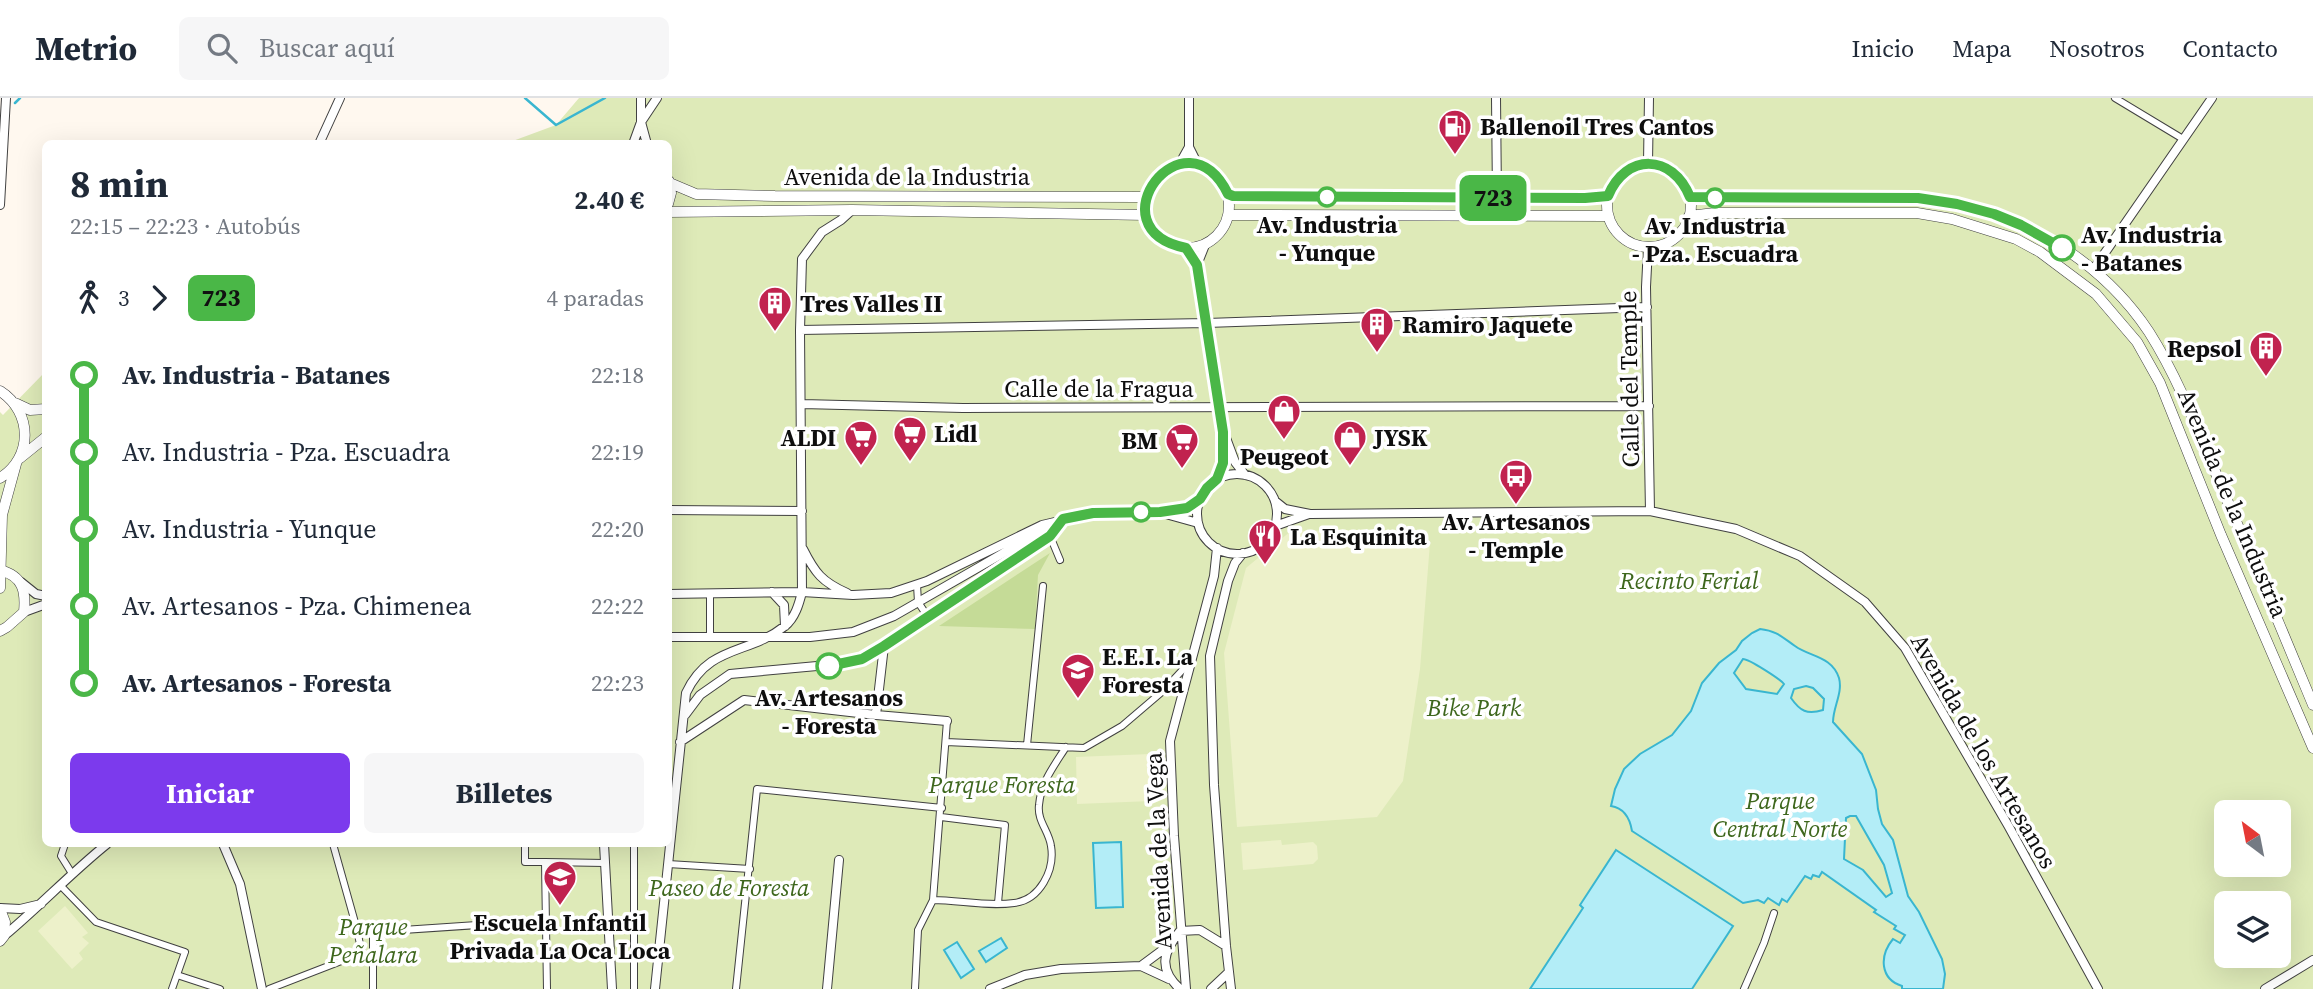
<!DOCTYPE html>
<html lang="es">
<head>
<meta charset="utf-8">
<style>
	body { margin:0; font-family:"Source Serif 4",serif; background:#f6f6f7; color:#1f2937; height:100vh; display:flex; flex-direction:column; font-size:26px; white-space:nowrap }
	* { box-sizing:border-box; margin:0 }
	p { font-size:23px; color:#747a83 }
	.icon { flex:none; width:38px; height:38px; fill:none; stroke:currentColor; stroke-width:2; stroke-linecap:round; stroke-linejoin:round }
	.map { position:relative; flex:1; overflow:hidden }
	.details { position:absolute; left:42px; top:42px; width:630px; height:707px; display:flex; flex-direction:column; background:#fff; border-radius:10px; box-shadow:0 7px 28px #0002 }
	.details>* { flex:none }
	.badge { padding:0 14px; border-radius:10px; font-size:24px; line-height:46px }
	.needle { width:46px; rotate:328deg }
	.fabs { position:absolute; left:2214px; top:702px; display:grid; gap:14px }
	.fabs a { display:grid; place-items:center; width:77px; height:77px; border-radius:10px; background:#fff; box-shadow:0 7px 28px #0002; font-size:35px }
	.map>.badge { position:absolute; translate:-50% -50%; box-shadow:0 0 0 4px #fff }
	.legs { display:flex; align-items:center; gap:10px; height:77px; padding:0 28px; font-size:23px }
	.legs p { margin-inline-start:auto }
	.overview { display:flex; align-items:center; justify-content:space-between; height:119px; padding:0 28px }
	h1 { font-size:38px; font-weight:700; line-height:52px }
	.cta { display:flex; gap:14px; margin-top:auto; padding:14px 28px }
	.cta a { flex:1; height:80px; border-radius:10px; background:#7c3aed; color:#fff; font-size:28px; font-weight:700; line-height:80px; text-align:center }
	.cta a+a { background:#f6f6f7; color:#1f2937 }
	ul { padding:0 28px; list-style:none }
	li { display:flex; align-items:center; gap:24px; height:77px; font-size:26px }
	li i { display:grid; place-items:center; width:10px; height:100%; margin:0 9px; background:currentColor }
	li i::after { content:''; width:18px; height:18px; margin:-9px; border:5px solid; border-radius:50%; background:#fff }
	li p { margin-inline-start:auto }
	li:first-child i { background:linear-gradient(#0000 50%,currentColor 0) }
	li:last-child i { background:linear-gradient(currentColor 50%,#0000 0) }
	header { display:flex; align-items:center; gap:42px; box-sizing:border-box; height:98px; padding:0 35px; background:#fff; border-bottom:2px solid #e0e1e3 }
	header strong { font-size:33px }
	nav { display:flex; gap:38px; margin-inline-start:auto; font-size:24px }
	.search { width:490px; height:63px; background:#f6f6f7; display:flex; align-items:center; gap:18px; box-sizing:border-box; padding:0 24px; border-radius:10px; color:#747a83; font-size:26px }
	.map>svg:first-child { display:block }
</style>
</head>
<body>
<header>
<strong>Metrio</strong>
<div class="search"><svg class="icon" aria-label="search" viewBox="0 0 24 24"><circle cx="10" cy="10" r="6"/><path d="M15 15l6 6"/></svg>Buscar aquí</div>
<nav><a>Inicio</a><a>Mapa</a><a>Nosotros</a><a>Contacto</a></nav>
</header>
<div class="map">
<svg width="2313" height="891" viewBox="0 0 2313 891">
	<rect width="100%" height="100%" fill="#fff8ef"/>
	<!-- green -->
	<path fill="#deeab8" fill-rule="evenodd" d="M579 0H2313V891H0V314L3 317 45 274 46 746H668V46L507 45 556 27ZM2226 714H2278V766H2226ZM2226 805H2278V858H2226Z"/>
	<!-- forest -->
	<path fill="#c5db97" d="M1050 455 1038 477 1035 531 939 528Z"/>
	<!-- pitch -->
	<path fill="#edf1ca" d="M1372 432 1430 445 1420 571 1403 683 1377 719 1237 729 1224 555 1246 470 1291 433Z
		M1150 656 1151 703 1077 706 1076 659Z
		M1281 742 1282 747 1313 744 1317 748 1318 761 1313 766 1243 772 1241 745Z
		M65 808 88 835 82 839 89 845 79 855 83 861 72 871 38 833Z"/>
	<!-- water -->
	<path fill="#b3edf7" stroke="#39b6d0" stroke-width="2" fill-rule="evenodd" d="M1760 531C1777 533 1782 539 1795 548 1810 559 1832 558 1839 580 1843 595 1833 609 1833 624L1862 656 1876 692 1878 711 1882 726 1893 742 1908 798 1919 814 1942 861 1945 876 1943 891H1902V888C1880 881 1879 858 1893 841L1900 845 1905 837 1894 831 1896 828 1874 814 1876 812 1822 774 1819 779 1813 777 1811 781 1805 778 1787 804 1782 801 1779 807 1768 800 1764 805 1758 802 1743 805 1632 733C1630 721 1624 710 1611 708L1615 691 1624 671 1640 656 1672 637 1691 613 1702 585 1719 565 1736 552 1742 543 1752 535ZM1743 561C1749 561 1780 581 1784 586L1777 596 1746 591 1734 575ZM1806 588 1813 590 1824 601 1823 612C1807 617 1800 613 1791 600L1794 591ZM1850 718H1856L1884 767 1892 795 1886 799 1863 772 1844 761 1846 720Z
		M1121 744 1123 809 1096 810 1093 745Z
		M1616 752 1733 828 1692 891H1530L1583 810 1580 807Z
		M1001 840 1007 850 986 864 979 853Z
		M957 844 974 871 961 880 944 852Z"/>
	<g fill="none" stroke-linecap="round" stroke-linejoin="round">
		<!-- stream -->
		<path stroke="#39b6d0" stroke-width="2.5" d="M525 0 556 27 605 0
			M15 5 20 0"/>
		<defs>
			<path id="pedestrian" d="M2115 0 2183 41
				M1050 438 1060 462
				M917 487 918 504 928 519
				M710 539V496
				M946 644 1084 650 1122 628 1163 593 1189 565
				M1027 647 1043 488
				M941 719 1005 727 998 805
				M65 746 61 758 71 774
				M333 746 356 828 373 834V891
				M525 746V764H545L547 891
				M545 764 605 765
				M668 766 750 771
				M60 787 96 824 185 854 172 891
				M933 802C959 802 987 809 1014 805 1040 802 1055 772 1051 748 1049 733 1037 723 1039 707 1041 684 1054 668 1066 649
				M373 834 523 824 547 825
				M177 877 220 891
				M269 891 362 855 356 828
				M634 891V746
				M736 891 757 691 942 710
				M915 891 918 832 933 802 947 623
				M1744 891 1764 845 1774 815"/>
			<path id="minor" d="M641 0V24L647 46
				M1189 0V49L1198 67
				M1496 0 1497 100
				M319 46 340 0
				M633 46 641 24 657 0
				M1648 65 1649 0
				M1179 67 1189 49
				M0 107 6 0
				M1205 147 1197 167 1223 334V364L1217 381
				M1648 149 1646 189 1650 413
				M1186 150 1197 167
				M2093 172 2212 0
				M800 232 1207 225 1647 209
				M802 306 963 310 1649 308
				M1226 340 1235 364 1245 377
				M1197 416a40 40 0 1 1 80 0a40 40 0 1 1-80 0Z
				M1275 403 1285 411 1310 416 1650 413 1736 431 1800 458 1865 504 1905 550 2009 729 2098 891
				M668 412 802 413
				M1162 415 1198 425
				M1275 428 1309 416
				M803 451C815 475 822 484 847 495
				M21 484 36 496 46 498
				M772 494 784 507 785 528
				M668 496 802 494 853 497 891 495 927 483 1042 427 1093 415 1160 414 1187 409 1200 401
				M24 514 46 506
				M668 539H810L853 534 894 518 1054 426
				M685 617 700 597 730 576 828 567 862 561 1050 438 1063 421
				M876 617 947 623
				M680 644 744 602 876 617 884 548
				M223 746 240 786 262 891
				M604 746 612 891
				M0 810 20 811 41 806
				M4 838C40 808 71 775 107 746
				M1141 868 1168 848
				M655 891 686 595C709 546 749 557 785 528 795 520 799 506 802 494L800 232 802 161 822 134 841 122 852 112
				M827 891 839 762
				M990 891 1025 877 1061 871 1141 868 1169 881
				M1180 891C1158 871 1163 854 1180 833L1200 832 1226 848
				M1186 891 1174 738 1170 643 1214 478 1217 450
				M1211 891 1228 875
				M1231 891 1226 848 1214 687 1210 558 1228 483 1235 465 1243 455
				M2265 891 2313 862"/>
			<path id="tertiary" d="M1607 107a42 42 0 1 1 84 0a42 42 0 1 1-84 0Z
				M1145 108a42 42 0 1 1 84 0a42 42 0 1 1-84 0Z
				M670 85 696 96 775 98 1146 99
				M1228 96 1271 99 1585 100 1608 98
				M1690 99C1739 102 1789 101 1839 101 1878 100 1916 98 1955 105 2032 120 2106 169 2149 234 2182 286 2203 346 2227 402 2256 470 2285 539 2313 607
				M668 106 671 95 669 83
				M668 114 852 112 1146 117
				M1229 117 1608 118
				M1689 118 1715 115H1917L1952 121 2016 141 2040 154 2096 196 2137 244 2160 285 2221 437 2313 650
				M0 293C33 314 33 360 0 380
				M15 305 30 312 46 311
				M20 360 46 339
				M0 472C23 478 26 493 24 514L7 529 0 533
				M0 490 2 417 16 366
				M0 811 5 824 4 838 0 843"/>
		</defs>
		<!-- pedestrian casing -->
		<use href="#pedestrian" stroke="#414141" stroke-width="8"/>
		<!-- minor casing -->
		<use href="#minor" stroke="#414141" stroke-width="10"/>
		<!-- tertiary casing -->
		<use href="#tertiary" stroke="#414141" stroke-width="11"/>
		<!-- pedestrian -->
		<use href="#pedestrian" stroke="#fff" stroke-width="6"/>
		<!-- minor -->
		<use href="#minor" stroke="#fff" stroke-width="8"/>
		<!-- tertiary -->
		<use href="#tertiary" stroke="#fff" stroke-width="10"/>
	</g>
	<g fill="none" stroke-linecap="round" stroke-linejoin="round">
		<defs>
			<path id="line-1" d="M829 568 862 561 884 548 1050 438 1063 421 1093 415 1160 414 1187 410 1200 401 1207 390 1217 381 1223 365V334L1197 167 1186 150C1091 131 1185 9 1228 96L1233 98 1585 100 1608 98C1626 55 1672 55 1690 99L1918 100 1957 106 1994 116 2021 127 2062 150"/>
		</defs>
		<!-- line-1 casing -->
		<use href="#line-1" stroke="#fff" stroke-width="16"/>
		<!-- line-1 -->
		<use href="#line-1" stroke="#4ab747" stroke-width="10"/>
	</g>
	<!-- icons -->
	<defs>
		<symbol id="fuel-pin" viewBox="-11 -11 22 30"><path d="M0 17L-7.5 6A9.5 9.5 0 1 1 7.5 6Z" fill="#c1234f" stroke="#fff"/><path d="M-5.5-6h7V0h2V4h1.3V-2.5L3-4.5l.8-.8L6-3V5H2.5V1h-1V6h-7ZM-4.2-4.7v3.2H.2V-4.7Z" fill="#fff"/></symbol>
		<symbol id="building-pin" viewBox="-11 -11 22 30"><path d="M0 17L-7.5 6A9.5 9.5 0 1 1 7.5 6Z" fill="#c1234f" stroke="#fff"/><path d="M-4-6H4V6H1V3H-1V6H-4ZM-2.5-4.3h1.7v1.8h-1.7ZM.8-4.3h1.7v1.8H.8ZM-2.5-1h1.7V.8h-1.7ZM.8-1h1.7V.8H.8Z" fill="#fff"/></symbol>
		<symbol id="shop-pin" viewBox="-11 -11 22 30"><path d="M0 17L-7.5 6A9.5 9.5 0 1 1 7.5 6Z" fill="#c1234f" stroke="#fff"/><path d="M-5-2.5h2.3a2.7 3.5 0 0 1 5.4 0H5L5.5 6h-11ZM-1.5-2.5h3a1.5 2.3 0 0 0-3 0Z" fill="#fff"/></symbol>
		<symbol id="supermarket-pin" viewBox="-11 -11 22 30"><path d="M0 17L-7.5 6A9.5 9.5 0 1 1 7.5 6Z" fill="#c1234f" stroke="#fff"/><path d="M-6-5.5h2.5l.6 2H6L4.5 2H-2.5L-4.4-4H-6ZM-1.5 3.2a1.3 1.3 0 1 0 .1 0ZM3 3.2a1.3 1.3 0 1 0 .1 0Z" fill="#fff"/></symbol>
		<symbol id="bus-pin" viewBox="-11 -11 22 30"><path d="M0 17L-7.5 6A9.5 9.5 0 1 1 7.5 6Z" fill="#c1234f" stroke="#fff"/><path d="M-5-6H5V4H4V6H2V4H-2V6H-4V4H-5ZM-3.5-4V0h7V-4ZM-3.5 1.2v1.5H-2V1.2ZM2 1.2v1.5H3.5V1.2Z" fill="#fff"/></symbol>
		<symbol id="restaurant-pin" viewBox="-11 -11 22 30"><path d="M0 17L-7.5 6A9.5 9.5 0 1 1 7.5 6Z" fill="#c1234f" stroke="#fff"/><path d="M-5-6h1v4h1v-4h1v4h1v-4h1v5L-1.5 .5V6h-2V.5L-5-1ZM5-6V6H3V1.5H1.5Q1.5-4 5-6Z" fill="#fff"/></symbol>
		<symbol id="school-pin" viewBox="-11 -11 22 30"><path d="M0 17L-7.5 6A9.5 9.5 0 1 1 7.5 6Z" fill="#c1234f" stroke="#fff"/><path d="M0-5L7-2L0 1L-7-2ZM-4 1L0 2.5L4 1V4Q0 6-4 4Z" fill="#fff"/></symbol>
	</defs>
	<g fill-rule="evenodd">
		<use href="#fuel-pin" x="1436" y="9" width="38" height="52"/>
		<use href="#building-pin" x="756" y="186" width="38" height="52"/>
		<use href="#building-pin" x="1358" y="207" width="38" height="52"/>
		<use href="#building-pin" x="2247" y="231" width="38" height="52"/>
		<use href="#shop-pin" x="1265" y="294" width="38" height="52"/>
		<use href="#supermarket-pin" x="891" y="316" width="38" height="52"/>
		<use href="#supermarket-pin" x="842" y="320" width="38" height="52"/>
		<use href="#shop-pin" x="1331" y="320" width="38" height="52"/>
		<use href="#supermarket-pin" x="1163" y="323" width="38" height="52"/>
		<use href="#bus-pin" x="1497" y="359" width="38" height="52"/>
		<use href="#restaurant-pin" x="1246" y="419" width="38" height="52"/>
		<use href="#school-pin" x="1059" y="553" width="38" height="52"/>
		<use href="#school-pin" x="541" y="760" width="38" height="52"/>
	</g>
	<!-- markers -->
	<g fill="#fff" stroke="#4ab747" stroke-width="3.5">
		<circle cx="1327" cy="99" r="9"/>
		<circle cx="1715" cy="100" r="9"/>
		<circle cx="2062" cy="150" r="12"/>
		<circle cx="1141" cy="414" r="9"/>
		<circle cx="829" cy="568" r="12"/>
	</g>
	<g text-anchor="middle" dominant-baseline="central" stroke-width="7" stroke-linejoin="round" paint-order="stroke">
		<!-- poi labels -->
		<g font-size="24" font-weight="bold" fill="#0e0e0e" stroke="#fff" text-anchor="start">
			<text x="1480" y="28">Ballenoil Tres Cantos</text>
			<text x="800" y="205">Tres Valles II</text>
			<text x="1402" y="226">Ramiro Jaquete</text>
			<text x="2242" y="250" text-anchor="end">Repsol</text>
			<text x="934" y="335">Lidl</text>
			<text x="836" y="339" text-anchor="end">ALDI</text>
			<text x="1374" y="339">JYSK</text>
			<text x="1158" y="342" text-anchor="end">BM</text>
			<text x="1284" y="358" text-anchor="middle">Peugeot</text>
			<text x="1516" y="423" text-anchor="middle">Av. Artesanos<tspan x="1516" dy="28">- Temple</tspan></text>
			<text x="1290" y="438">La Esquinita</text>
			<text x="1102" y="558">E.E.I. La<tspan x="1102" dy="28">Foresta</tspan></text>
			<text x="560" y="824" text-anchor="middle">Escuela Infantil<tspan x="560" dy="28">Privada La Oca Loca</tspan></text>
		</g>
		<!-- street labels -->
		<g font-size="24" fill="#0e0e0e" stroke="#fff">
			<text x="907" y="78">Avenida de la Industria</text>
			<text transform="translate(1629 281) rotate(-91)">Calle del Temple</text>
			<text x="1099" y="290">Calle de la Fragua</text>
			<text transform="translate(2233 405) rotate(67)">Avenida de la Industria</text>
			<text transform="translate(1984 653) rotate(60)">Avenida de los Artesanos</text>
			<text transform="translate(1158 753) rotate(-93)">Avenida de la Vega</text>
		</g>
		<!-- stop labels -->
		<g font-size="24" font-weight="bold" fill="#0e0e0e" stroke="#fff">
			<text x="1327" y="126">Av. Industria<tspan x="1327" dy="28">- Yunque</tspan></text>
			<text x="1715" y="127">Av. Industria<tspan x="1715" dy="28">- Pza. Escuadra</tspan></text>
			<text x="2081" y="136" text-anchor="start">Av. Industria<tspan x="2081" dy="28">- Batanes</tspan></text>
			<text x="829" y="599">Av. Artesanos<tspan x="829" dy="28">- Foresta</tspan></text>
		</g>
		<!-- park labels -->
		<g font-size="24" font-style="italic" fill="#3e671d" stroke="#fff">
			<text x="1689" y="482">Recinto Ferial</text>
			<text x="1474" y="609">Bike Park</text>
			<text x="1002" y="686">Parque Foresta</text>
			<text x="1780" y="702">Parque<tspan x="1780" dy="28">Central Norte</tspan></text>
			<text x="729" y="789">Paseo de Foresta</text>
			<text x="373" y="828">Parque<tspan x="373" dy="28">Peñalara</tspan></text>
		</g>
	</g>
</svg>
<div class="fabs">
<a><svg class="needle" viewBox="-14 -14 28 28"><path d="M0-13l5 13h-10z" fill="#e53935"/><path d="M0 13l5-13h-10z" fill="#747a83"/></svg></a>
<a><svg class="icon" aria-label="layers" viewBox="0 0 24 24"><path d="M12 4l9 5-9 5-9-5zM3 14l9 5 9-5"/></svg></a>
</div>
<b class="badge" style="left:1493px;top:100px;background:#4ab747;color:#111">723</b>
<section class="details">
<div class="overview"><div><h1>8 min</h1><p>22:15 – 22:23 · Autobús</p></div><b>2.40 €</b></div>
<div class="legs"><svg class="icon" aria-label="walk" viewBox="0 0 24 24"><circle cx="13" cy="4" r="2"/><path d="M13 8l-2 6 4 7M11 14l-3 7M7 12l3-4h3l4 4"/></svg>3<svg class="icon" aria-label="forward" viewBox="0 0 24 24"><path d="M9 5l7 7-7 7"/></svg><b class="badge" style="background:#4ab747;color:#111">723</b><p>4 paradas</p></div>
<ul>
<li><i style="color:#4ab747"></i><b>Av. Industria - Batanes</b><p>22:18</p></li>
<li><i style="color:#4ab747"></i><span>Av. Industria - Pza. Escuadra</span><p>22:19</p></li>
<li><i style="color:#4ab747"></i><span>Av. Industria - Yunque</span><p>22:20</p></li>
<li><i style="color:#4ab747"></i><span>Av. Artesanos - Pza. Chimenea</span><p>22:22</p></li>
<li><i style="color:#4ab747"></i><b>Av. Artesanos - Foresta</b><p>22:23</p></li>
</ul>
<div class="cta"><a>Iniciar</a><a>Billetes</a></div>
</section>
</div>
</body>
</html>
